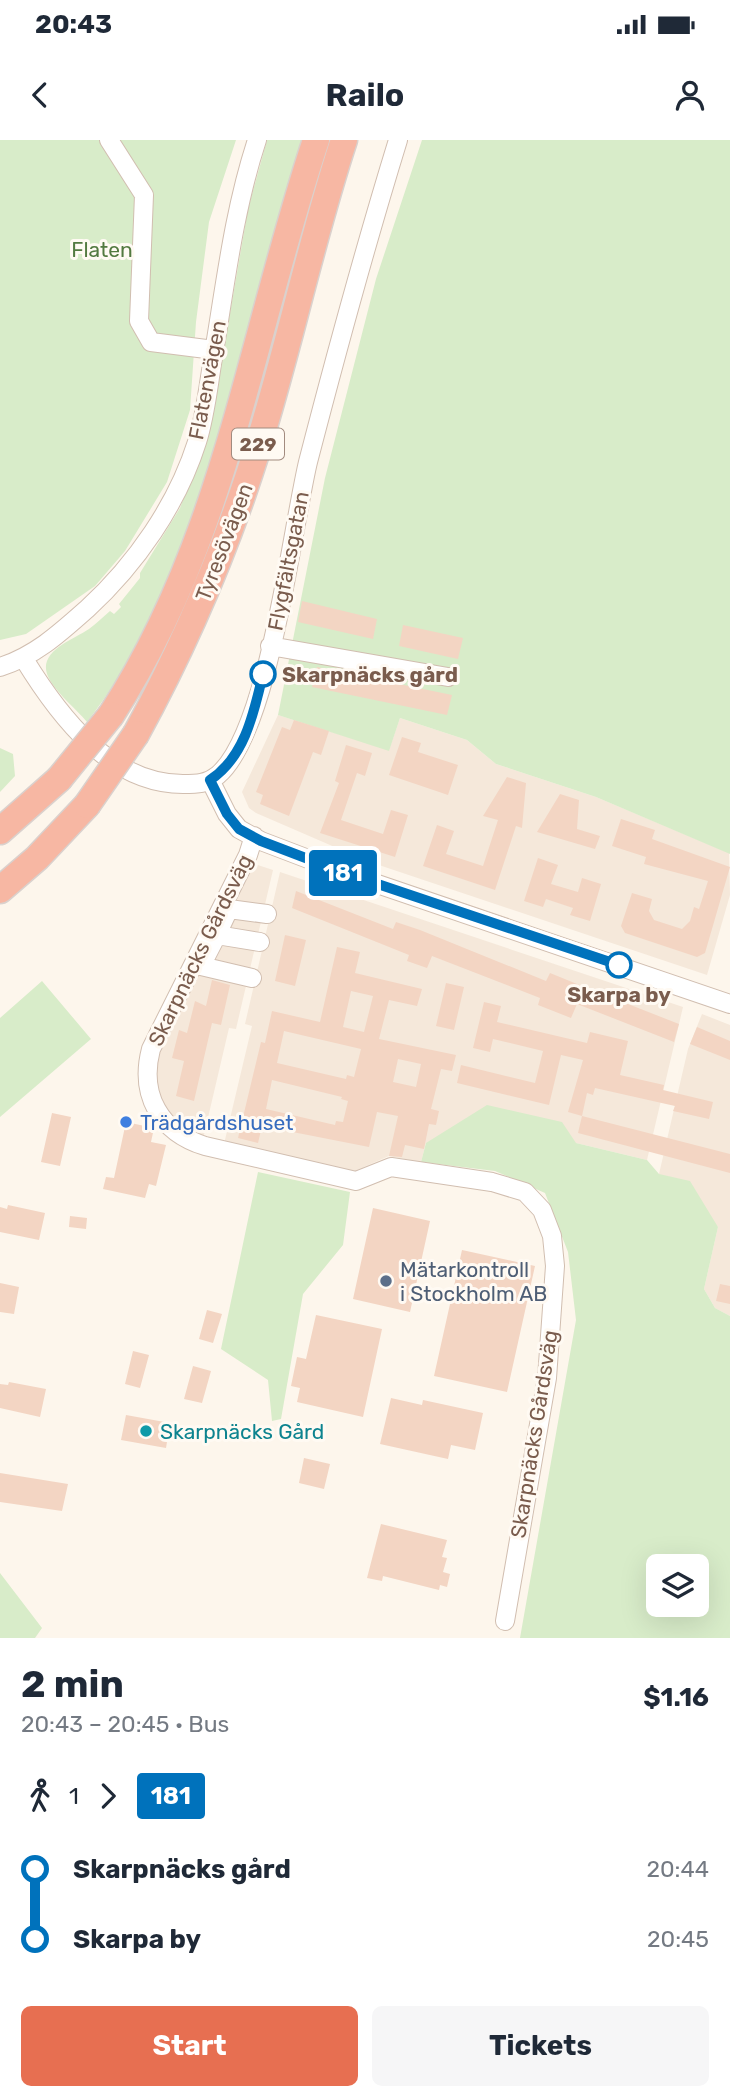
<!DOCTYPE html>
<html lang="en">
<head>
<meta charset="utf-8">
<style>
	body { margin:0; font-family:Rubik,sans-serif; background:#f6f6f7; color:#1f2937; height:100vh; display:flex; flex-direction:column; font-size:26px; white-space:nowrap }
	* { box-sizing:border-box; margin:0 }
	p { font-size:23px; color:#747a83 }
	.icon { flex:none; width:38px; height:38px; fill:none; stroke:currentColor; stroke-width:2; stroke-linecap:round; stroke-linejoin:round }
	.map { position:relative; height:1498px; overflow:hidden }
	.drawer { display:flex; flex-direction:column; background:#fff; flex:1 }
	.drawer>* { flex:none }
	.badge { padding:0 14px; border-radius:5px; font-size:24px; line-height:46px }
	.buttons { position:absolute; left:646px; top:1414px; display:grid; gap:14px }
	.buttons a { display:grid; place-items:center; width:63px; height:63px; border-radius:10px; background:#fff; box-shadow:0 7px 28px #0002; font-size:35px }
	.map>.badge { position:absolute; translate:-50% -50%; box-shadow:0 0 0 4px #fff }
	.legs { display:flex; align-items:center; gap:10px; height:77px; padding:0 21px; font-size:23px }
	.legs p { margin-inline-start:auto }
	.overview { display:flex; align-items:center; justify-content:space-between; height:119px; padding:0 21px }
	h1 { font-size:38px; font-weight:700; line-height:52px }
	.action { display:flex; gap:14px; margin-top:auto; padding:14px 21px }
	.action a { flex:1; height:80px; border-radius:10px; background:#e76f51; color:#fff; font-size:28px; font-weight:700; line-height:80px; text-align:center }
	.action a+a { background:#f6f6f7; color:#1f2937 }
	ul { padding:0 21px; list-style:none }
	li { display:flex; align-items:center; gap:24px; height:70px; font-size:26px }
	li i { display:grid; place-items:center; width:10px; height:100%; margin:0 9px; background:currentColor }
	li i::after { content:''; width:18px; height:18px; margin:-9px; border:5px solid; border-radius:50%; background:#fff }
	li p { margin-inline-start:auto }
	li:first-child i { background:linear-gradient(#0000 50%,currentColor 0) }
	li:last-child i { background:linear-gradient(currentColor 50%,#0000 0) }
	.status { display:flex; justify-content:space-between; align-items:center; height:49px; padding:0 35px; background:#fff; direction:ltr }
	.status svg { height:19px; fill:currentColor }
	header { display:flex; justify-content:space-between; align-items:center; height:91px; padding:0 21px; background:#fff; font-size:32px; font-weight:700 }
	.map>svg:first-child { display:block }
</style>
</head>
<body>
<div class="status"><b>20:43</b><svg viewBox="0 0 49 12"><path d="M0 12V9h3v3zM5 12V6h3v6zM10 12V3h3v9zM15 12V0h3v12zM26 1h20v11H26zM47 4h2v5h-2z"/></svg></div>
<header><svg class="icon" aria-label="back" viewBox="0 0 24 24"><path d="M15 5l-7 7 7 7"/></svg>Railo<svg class="icon" aria-label="person" viewBox="0 0 24 24"><circle cx="12" cy="8" r="4"/><path d="M4 21q1-7 8-7t8 7"/></svg></header>
<div class="map">
<svg width="730" height="1498" viewBox="0 0 730 1498">
	<rect width="100%" height="100%" fill="#fdf6ec"/>
	<!-- residential -->
	<path fill="#f5e8da" d="M278 575 389 610 400 578 467 600 496 624 596 657 729 713 730 755 707 835 367 721 256 673 249 668 242 652Z
		M252 723 273 730 236 889 229 888 203 999 168 977 154 938 159 909Z
		M280 732 683 867 647 1020 576 1003H426L421 1022 389 1016 350 1033 224 1004 252 886 245 884Z
		M702 874 730 885V1176L715 1168 704 1149 718 1087 659 1034 688 909Z"/>
	<!-- green -->
	<path fill="#d8ecc9" fill-rule="evenodd" d="M0 0H236L209 82 196 182 190 270 167 342 125 411 95 446 26 494 0 500Z
		M267 0H303C284 51 272 105 258 158 221 301 179 464 87 582 76 569 60 556 51 542 32 513 71 501 89 489 97 483 103 477 110 471L114 474 121 467 119 464 140 438V433L180 368 211 283 248 69Z
		M422 0H730V714L596 657 496 624 467 600 400 578 389 611 278 575 325 338 376 139Z
		M0 608 13 614 15 636 0 652Z
		M42 841 91 899 0 977V878Z
		M487 965 562 982 576 1003 647 1020 659 1034 690 1041 718 1087 704 1149 715 1168 730 1176V1498H520L576 1180 568 1112 545 1053 495 1031 421 1022 426 1003ZM658 1426H696V1465H658Z
		M258 1032 350 1052 343 1105 303 1154 281 1279 272 1281 268 1240 221 1209Z
		M0 1433 42 1488 35 1498H0Z"/>
	<!-- building -->
	<path fill="#f3d5c3" fill-rule="evenodd" d="M302 461 377 479 373 499 298 482Z
		M403 485 463 498 458 519 399 506Z
		M317 527 452 555 447 575 312 547Z
		M294 580 329 591 321 615 313 612 289 676 260 664 263 655 256 652 282 587 290 590Z
		M402 597 421 603 418 612 458 625 448 655 389 635Z
		M346 605 372 613 365 636 357 633 341 680 383 694 391 670 408 675 395 717 320 693 339 643 335 641Z
		M507 637 526 643 522 688 516 686 495 750 423 726 437 685 454 691 446 714 483 726 498 680 483 676Z
		M560 654 579 660 577 689 600 696 595 709 537 692Z
		M621 679 655 690 652 699 730 727 705 813 697 817 625 793 621 786 632 753 652 759 649 771 654 780 682 789 690 781 694 767 699 769 708 741 644 724 646 717 612 706Z
		M538 718 558 725 551 744 578 752 582 738 601 744 590 781 570 775 573 768 546 759 543 767 524 761Z
		M296 751 393 789 396 782 420 790 546 841 550 833 577 844 679 884 674 902 577 864 571 878 538 865 540 858 432 816 427 828 407 821 409 815 292 768Z
		M285 795 306 800 295 846 275 841Z
		M337 807 360 812 355 833 422 849 417 866 389 860 379 899 456 915 452 931 441 929 431 969 439 971 436 985 429 984 424 1009 405 1005 402 1017 389 1016 398 976 377 972 369 1007 262 986 258 1003 238 998 261 902 265 903 272 871 320 882ZM351 851 373 856 364 892 343 887ZM284 891 361 909 354 937 347 935 346 939 277 923ZM398 919 421 924 416 947 393 942ZM272 940 342 957 341 959 348 961 343 982 336 981 335 985 266 969Z
		M212 840 230 845 221 885 212 883 194 961 176 956 184 921 172 918 179 890 187 893 195 861 206 866Z
		M446 843 464 847 454 890 436 886Z
		M484 862 501 866 497 882 587 903 590 892 628 901 620 935 664 945 663 950 713 962 709 979 673 971 675 966 595 948 593 955 587 953 582 976 568 972 583 920 561 915 549 965 457 943 461 925 535 943 543 911 493 899 490 912 473 908Z
		M697 887 730 901V920L690 904Z
		M52 973 71 977 60 1026 41 1022Z
		M582 976 730 1014V1033L578 993Z
		M126 982 154 988 151 1002 166 1005 156 1046 149 1044 145 1058 103 1049 106 1037 114 1038Z
		M8 1065 45 1073 39 1100 0 1092V1067L7 1069Z
		M373 1068 430 1081 410 1172 353 1159Z
		M70 1076 87 1078 86 1089 69 1087Z
		M462 1110 535 1126 507 1252 434 1236Z
		M0 1143 19 1147 14 1174 0 1172Z
		M720 1144 730 1146V1164L716 1161Z
		M207 1170 222 1174 213 1203 199 1199Z
		M316 1175 382 1189 363 1277 297 1262 300 1248 291 1246 297 1217 306 1219Z
		M133 1211 149 1215 140 1248 125 1244Z
		M193 1226 211 1231 202 1263 184 1259Z
		M9 1242 46 1249 40 1277 0 1268V1244L8 1245Z
		M391 1258 422 1265 423 1260 483 1273 475 1310 451 1305 448 1319 380 1304Z
		M126 1275 170 1283 166 1308 121 1300Z
		M304 1318 330 1324 324 1349 299 1343Z
		M0 1333 68 1344 62 1371 0 1362Z
		M381 1384 447 1400 442 1417 447 1418 443 1432 450 1434 447 1447 440 1445 439 1450 383 1436 382 1441 367 1438Z"/>
	<g fill="none" stroke-linecap="round" stroke-linejoin="round">
		<defs>
			<path id="minor" d="M109 0 144 55 139 181 151 202 214 210
				M270 506 448 537
				M24 519C59 576 110 644 183 644 197 644 207 644 218 635 269 591 291 394 308 322 336 214 365 107 398 0
				M0 527C35 516 60 493 87 469 136 424 177 365 197 302 205 277 208 249 212 224 225 148 233 73 257 0
				M210 640 227 674 239 689 261 701 345 733 730 864
				M254 696 248 715 151 909C139 955 160 992 205 1006L356 1041 391 1027 492 1042 525 1052 542 1070 552 1096 555 1126 547 1238 505 1481
				M221 786 229 769 267 774
				M252 838 201 826 217 795 260 802"/>
			<path id="highway" d="M111 575C226 398 251 195 316 0
				M136 594C182 510 220 423 250 332 286 223 308 109 344 0
				M0 691 59 639
				M0 750 37 718 87 665"/>
		</defs>
		<!-- minor casing -->
		<use href="#minor" stroke="#d1beb0" stroke-width="20"/>
		<!-- highway casing -->
		<use href="#highway" stroke="#dad1cd" stroke-width="29"/>
		<!-- minor -->
		<use href="#minor" stroke="#fff" stroke-width="18"/>
		<!-- highway -->
		<use href="#highway" stroke="#f7b7a3" stroke-width="26"/>
		<defs>
			<path id="highway-bridge" d="M59 639 111 575
				M87 665 136 594"/>
		</defs>
		<!-- highway-bridge casing -->
		<use href="#highway-bridge" stroke="#dad1cd" stroke-width="29" stroke-linecap="butt"/>
		<!-- highway-bridge -->
		<use href="#highway-bridge" stroke="#f7b7a3" stroke-width="26"/>
	</g>
	<g fill="none" stroke-linecap="round" stroke-linejoin="round">
		<defs>
			<path id="line-1" d="M263 534C254 572 245 617 210 640L227 674 239 689 261 701 345 733 619 825"/>
		</defs>
		<!-- line-1 casing -->
		<use href="#line-1" stroke="#fff" stroke-width="16"/>
		<!-- line-1 -->
		<use href="#line-1" stroke="#0072bc" stroke-width="10"/>
	</g>
	<!-- markers -->
	<g fill="#fff" stroke="#0072bc" stroke-width="3.5">
		<circle cx="263" cy="534" r="12"/>
		<circle cx="619" cy="825" r="12"/>
	</g>
	<circle fill="#3f7fe0" stroke="#fffaf3" stroke-width="2.5" cx="126" cy="982" r="7"/>
	<circle fill="#5c6f8a" stroke="#fffaf3" stroke-width="2.5" cx="386" cy="1141" r="7"/>
	<circle fill="#0f9aa8" stroke="#fffaf3" stroke-width="2.5" cx="146" cy="1291" r="7"/>
	<g text-anchor="middle" dominant-baseline="central" stroke-width="6" stroke-linejoin="round" paint-order="stroke">
		<!-- shield labels -->
		<rect fill="#fffaf3" stroke="#a28b7f" stroke-width="2" x="232" y="288.5" width="52" height="31" rx="5"/>
		<g font-size="19" font-weight="bold" fill="#7a5c4d">
			<text x="258" y="304">229</text>
		</g>
		<!-- park labels -->
		<g font-size="21" fill="#537a41" stroke="#fffaf3">
			<text x="102" y="109">Flaten</text>
		</g>
		<!-- street labels -->
		<g font-size="21" fill="#7a5c4d" stroke="#fffaf3">
			<text transform="translate(207 240) rotate(-79)">Flatenvägen</text>
			<text transform="translate(224 402) rotate(-69)">Tyresövägen</text>
			<text transform="translate(288 421) rotate(-79)">Flygfältsgatan</text>
			<text transform="translate(200 810) rotate(-64)">Skarpnäcks Gårdsväg</text>
			<text transform="translate(534 1294) rotate(-81)">Skarpnäcks Gårdsväg</text>
		</g>
		<!-- stop labels -->
		<g font-size="21" font-weight="bold" fill="#7a5c4d" stroke="#fffaf3" text-anchor="start">
			<text x="282" y="534">Skarpnäcks gård</text>
			<text x="619" y="854" text-anchor="middle">Skarpa by</text>
		</g>
		<!-- shop labels -->
		<g font-size="21" fill="#366cbe" stroke="#fffaf3" text-anchor="start">
			<text x="140" y="982">Trädgårdshuset</text>
		</g>
		<!-- service labels -->
		<g font-size="21" fill="#4e5e75" stroke="#fffaf3" text-anchor="start">
			<text x="400" y="1129">Mätarkontroll<tspan x="400" dy="24">i Stockholm AB</tspan></text>
		</g>
		<!-- culture labels -->
		<g font-size="21" fill="#0d838f" stroke="#fffaf3" text-anchor="start">
			<text x="160" y="1291">Skarpnäcks Gård</text>
		</g>
	</g>
</svg>
<div class="buttons">
<a><svg class="icon" aria-label="layers" viewBox="0 0 24 24"><path d="M12 4l9 5-9 5-9-5zM3 14l9 5 9-5"/></svg></a>
</div>
<b class="badge" style="left:343px;top:733px;background:#0072bc;color:#fff">181</b>
</div>
<section class="drawer">
<div class="overview"><div><h1>2 min</h1><p>20:43 – 20:45 · Bus</p></div><b>$1.16</b></div>
<div class="legs"><svg class="icon" aria-label="walk" viewBox="0 0 24 24"><circle cx="13" cy="4" r="2"/><path d="M13 8l-2 6 4 7M11 14l-3 7M7 12l3-4h3l4 4"/></svg>1<svg class="icon" aria-label="forward" viewBox="0 0 24 24"><path d="M9 5l7 7-7 7"/></svg><b class="badge" style="background:#0072bc;color:#fff">181</b></div>
<ul>
<li><i style="color:#0072bc"></i><b>Skarpnäcks gård</b><p>20:44</p></li>
<li><i style="color:#0072bc"></i><b>Skarpa by</b><p>20:45</p></li>
</ul>
<div class="action"><a>Start</a><a>Tickets</a></div>
</section>
</body>
</html>
